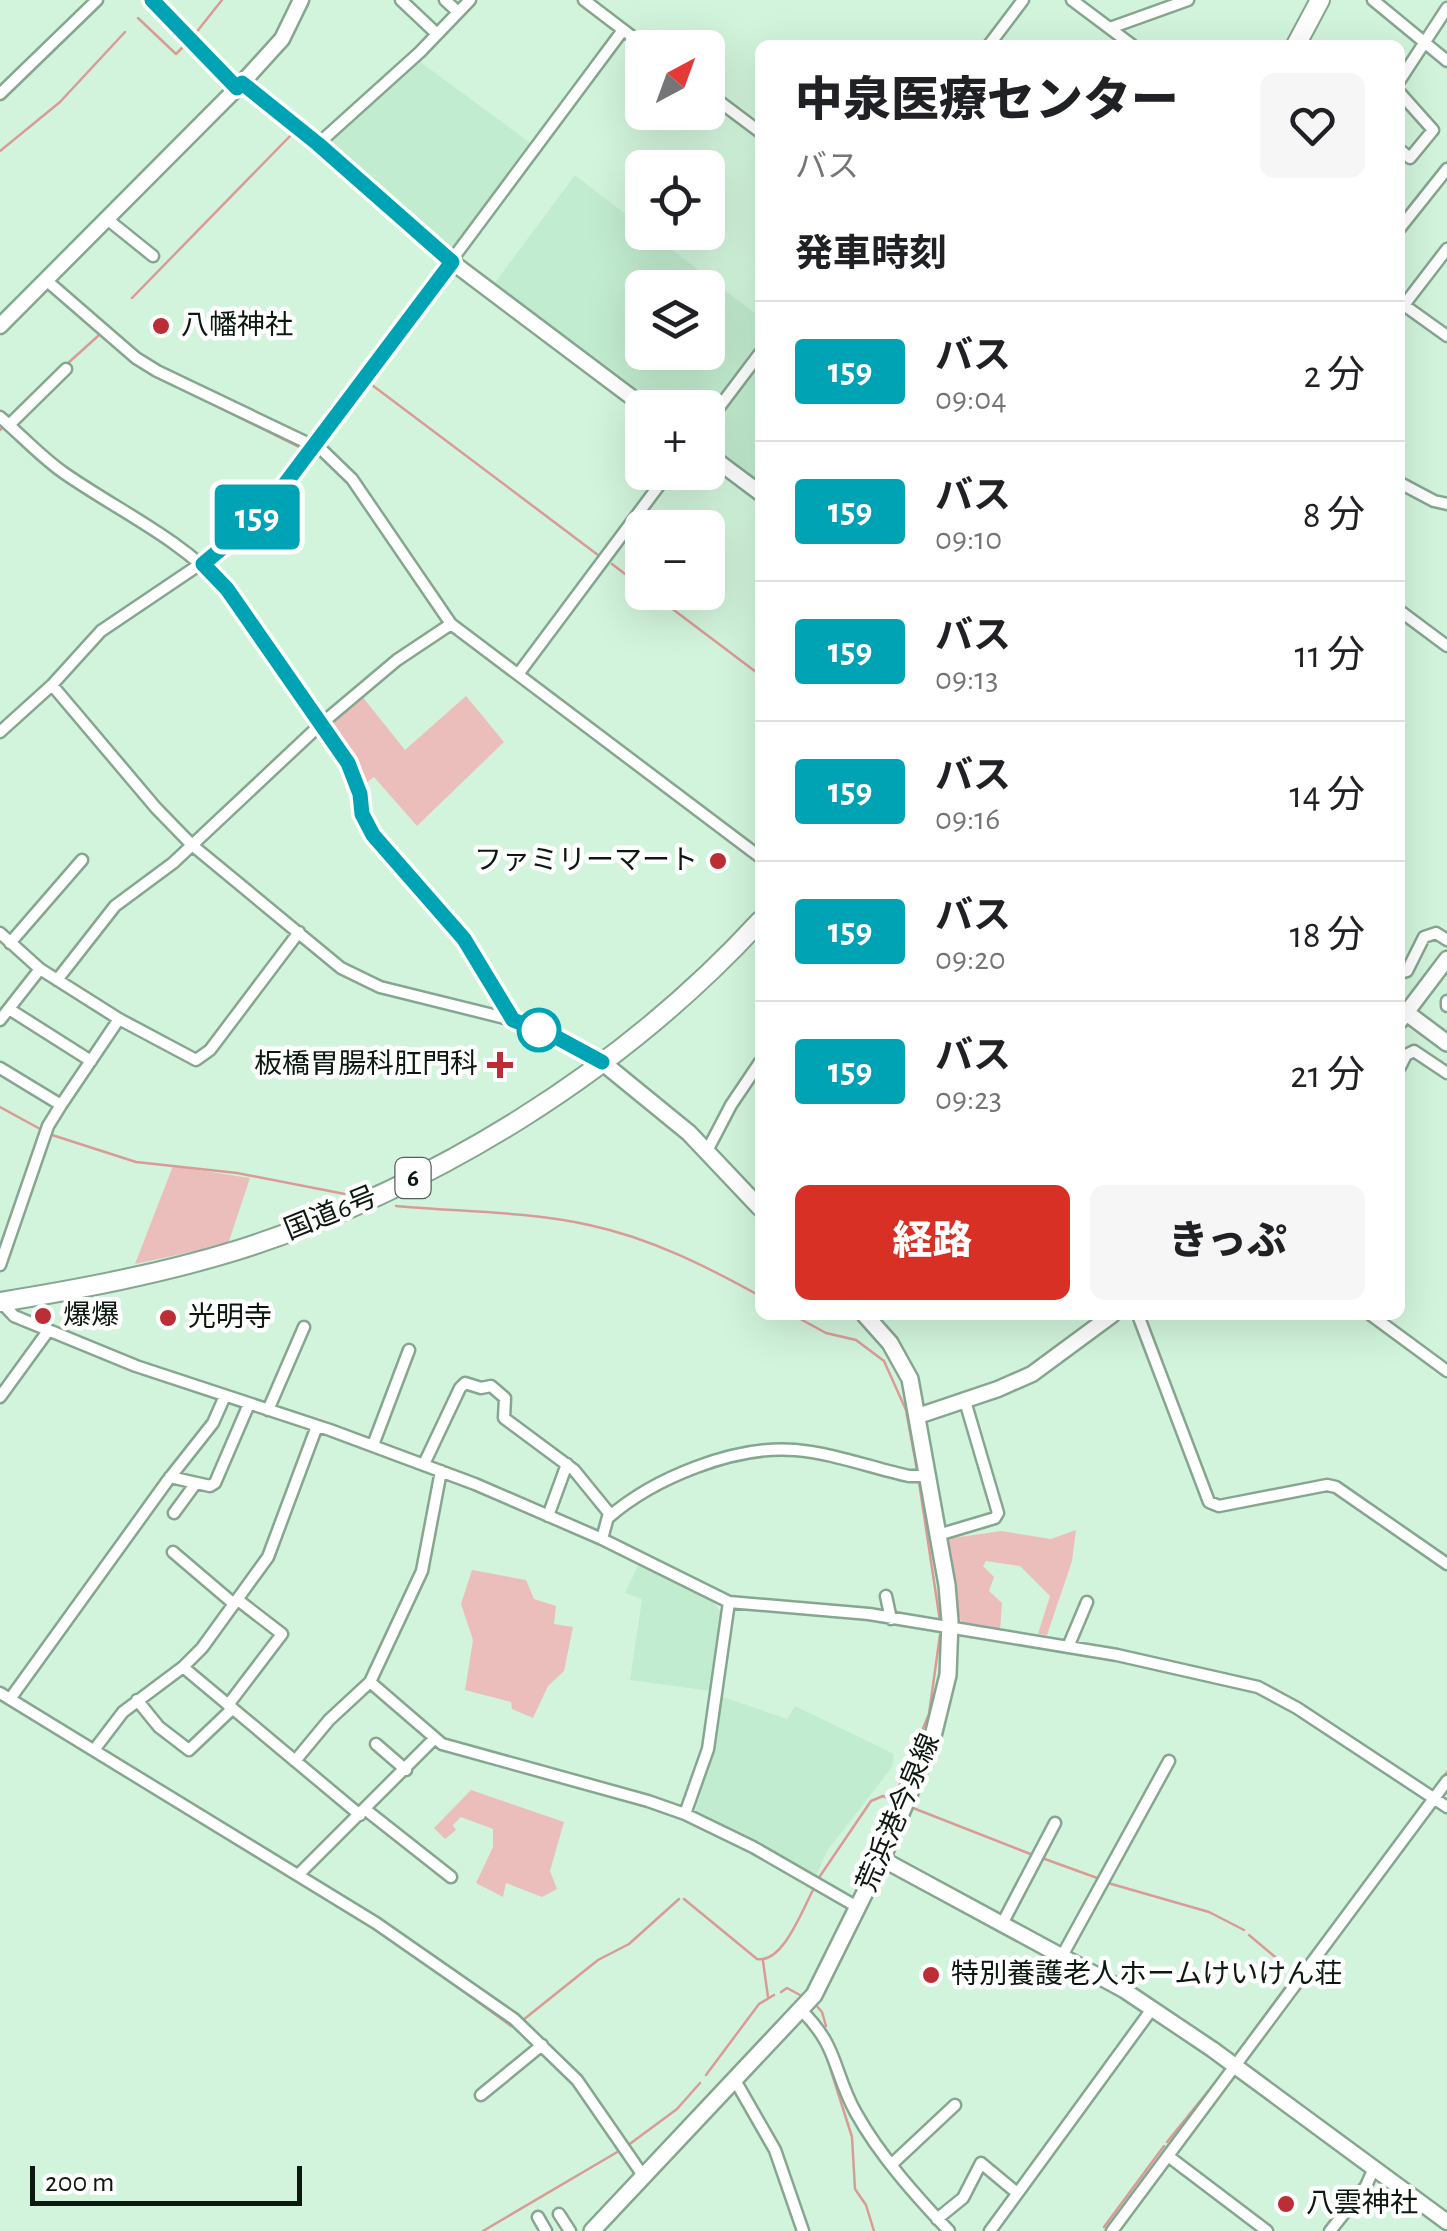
<!DOCTYPE html>
<html lang="ja">
<head>
<meta charset="utf-8">
<style>
	body { margin:0; font-family:"Alegreya Sans","Noto Sans JP",sans-serif; background:#f6f6f6; color:#202124; height:100vh; display:flex; flex-direction:column; font-size:38px; white-space:nowrap }
	* { box-sizing:border-box; margin:0 }
	p { font-size:32px; color:#757577 }
	.icon { flex:none; width:55px; height:55px; fill:none; stroke:currentColor; stroke-width:2; stroke-linecap:round; stroke-linejoin:round }
	.map { position:relative; flex:1; overflow:hidden }
	.drawer { position:absolute; left:755px; top:40px; width:650px; height:1280px; display:flex; flex-direction:column; background:#fff; border-radius:15px; box-shadow:0 10px 40px #0002 }
	.drawer>* { flex:none }
	.badge { padding:0 20px; border-radius:8px; font-size:35px; line-height:65px }
	.needle { width:65px; rotate:41deg }
	.fabs { position:absolute; left:625px; top:30px; display:grid; gap:20px }
	.fabs a { display:grid; place-items:center; width:100px; height:100px; border-radius:15px; background:#fff; box-shadow:0 10px 40px #0002; font-size:50px }
	.scale { position:absolute; left:30px; bottom:25px; width:272px; box-sizing:border-box; padding-left:10px; border:5px solid #0c1910; border-top:0; font-size:28px; line-height:35px; white-space:nowrap; color:#0c1910; -webkit-text-stroke:8px #fff; paint-order:stroke }
	.map>.badge { position:absolute; translate:-50% -50%; box-shadow:0 0 0 5px #fff }
	h2 { padding:0 40px; font-size:38px; line-height:90px }
	.round { display:grid; place-items:center; flex:none; width:105px; height:105px; border-radius:15px; background:#f6f6f6 }
	.head { display:flex; align-items:center; justify-content:space-between; height:170px; padding:0 40px }
	h1 { font-size:48px; font-weight:800; line-height:75px }
	.primary-button { display:flex; gap:20px; margin-top:auto; padding:20px 40px }
	.primary-button a { flex:1; height:115px; border-radius:15px; background:#d93025; color:#fff; font-size:40px; font-weight:800; line-height:115px; text-align:center }
	.primary-button a+a { background:#f6f6f6; color:#202124 }
	ul { padding:0; list-style:none }
	li { display:flex; align-items:center; gap:30px; height:140px; padding:0 40px; border-top:2px solid #e0e0e0 }
	li div { flex:1 }
	li b { display:block; font-size:38px }
	li em { font-style:normal }
	li .badge { min-width:110px; font-weight:700; text-align:center }
	.map>svg:first-child { display:block }
</style>
</head>
<body>
<div class="map">
<svg width="1447" height="2231" viewBox="0 0 1447 2231">
	<rect width="100%" height="100%" fill="#d2f4dc"/>
	<!-- built -->
	<path fill="#c2eccf" fill-rule="evenodd" d="M419 61 533 145 453 250 329 143Z
		M575 175 642 227V232L650 233 760 317V339L708 412V408L661 407 494 284ZM642 288H708V352H642Z
		M760 360V482L708 442V430Z
		M639 1564 713 1602 721 1612 711 1691 630 1680 642 1599 625 1593Z
		M720 1696 787 1719 795 1706 894 1754 892 1767 827 1851 816 1876 695 1811 716 1745Z"/>
	<!-- green -->
	<path fill="#ebbebb" d="M361 695 405 750 466 696 504 742 417 826 374 777 363 785 355 763 330 725Z
		M173 1166 250 1178 228 1244 135 1264Z
		M1076 1530 1072 1561 1047 1635 1038 1634 1050 1596 1020 1566 986 1561 983 1566 994 1577 989 1591 1002 1603 1000 1631 962 1624 956 1608 946 1539 1001 1531 1051 1539Z
		M472 1570 526 1580 534 1599 556 1606 554 1624 573 1627 564 1671 548 1686 533 1718 512 1709 511 1702 465 1690 473 1640 461 1604Z
		M471 1790 564 1822 550 1871 557 1889 542 1897 506 1883 503 1897 476 1883 493 1847V1829L461 1817 453 1825 456 1830 445 1839 434 1828Z"/>
	<g fill="none" stroke-linecap="round" stroke-linejoin="round">
		<!-- stream -->
		<path stroke="#da9b97" stroke-width="2.5" d="M138 18 176 54 187 43
			M195 34 222 0
			M0 151 60 102 125 32
			M485 296 642 414
			M132 298 292 134 442 264
			M99 334 121 352
			M67 364 98 336
			M166 381 305 450
			M368 382 598 555
			M0 430 1 429
			M749 494 760 502
			M404 564 439 616
			M612 564 642 587
			M650 592 760 675
			M456 634 483 654
			M0 1107 42 1130
			M52 1135 136 1162 237 1173 350 1195
			M396 1206C460 1212 526 1211 589 1225 650 1238 706 1266 760 1296
			M793 1315 826 1333 856 1340 884 1361 906 1410 917 1470
			M919 1482 940 1621
			M0 1699 46 1727
			M1439 1783 1447 1772
			M893 1801 929 1714 940 1635
			M913 1808 1033 1855
			M1042 1858 1100 1879
			M818 1879 871 1801 883 1796 895 1801
			M1108 1883 1209 1912 1244 1930
			M684 1899 757 1959C783 1964 803 1908 814 1888
			M367 1923 438 1972
			M1249 1935 1287 1967
			M763 1961 768 1997
			M444 1977 511 2026 515 2025
			M781 1992 787 1988 800 1995
			M816 2005 822 2012 826 2026
			M523 2020 598 1960 629 1944 679 1899
			M826 2055 852 2137 855 2189 866 2205 874 2231
			M1235 2056 1290 1981
			M706 2075 759 2004 774 1995
			M1167 2142 1226 2069
			M627 2146 677 2109 700 2083
			M1104 2227 1164 2146
			M483 2231 619 2151"/>
		<defs>
			<path id="minor" d="M151 0 237 88
				M401 0 437 34
				M445 0 458 12
				M584 0 647 48
				M1072 0 1132 45
				M1373 0 1447 61
				M1110 28 1188 0
				M989 45 1023 0
				M1400 80 1447 8
				M708 93 760 132
				M1400 93 1433 130 1410 158 1400 150
				M0 94 97 0
				M318 144 420 52 470 0
				M107 219 153 256
				M1400 228 1447 169
				M46 280 136 358 157 371 322 450 352 479 451 624 760 857
				M1401 303 1447 336
				M1404 305 1447 249
				M0 417C21 435 41 457 64 473 122 513 176 536 227 589L348 763 360 794 362 814 373 835 451 922 513 1020
				M708 422 760 353
				M9 425 66 369
				M1400 483 1434 501 1447 504
				M1400 611 1447 646
				M519 673 669 472
				M52 685 156 808 192 845 341 968 380 987 513 1020 554 1036 602 1062
				M0 732 52 685 101 631 227 546 285 484 623 30
				M0 933 40 969 119 1019 196 1060 210 1050 299 932
				M10 943 82 860
				M1400 973 1407 971 1424 937 1436 933 1447 940
				M57 980 115 906 173 863 321 724 397 660 451 624
				M1447 1001V1006
				M9 1009 91 1061
				M0 1020 40 969
				M1400 1067 1406 1055 1414 1051 1447 1073
				M0 1068 61 1105 119 1019
				M707 1151 731 1105 760 1062
				M0 1265 48 1126 61 1105
				M1 1302 14 1316 136 1366 330 1430 475 1484 602 1539 729 1602 869 1614 1117 1655 1258 1687 1297 1708 1447 1807
				M1138 1315 1209 1502 1219 1506 1327 1485 1336 1487 1447 1564
				M1371 1315 1447 1371
				M0 1397 48 1331
				M268 1410 304 1327
				M373 1445 409 1350
				M424 1464 460 1388 465 1383 481 1388 491 1386 505 1398 504 1418 574 1470 609 1513 602 1539
				M441 1471 422 1571 370 1682 442 1744 648 1801 685 1814 753 1847 859 1908
				M170 1477 210 1486 215 1483 249 1404
				M174 1513 196 1483
				M548 1516 567 1464
				M609 1517C654 1478 735 1445 795 1450 833 1453 872 1468 909 1476H927
				M938 1535 995 1518 998 1513 965 1401
				M173 1552 234 1604
				M886 1596 891 1619
				M1068 1647 1087 1602
				M183 1667 360 1815
				M0 1693 376 1923 514 2019 577 2080 644 2177
				M10 1699 168 1480 213 1423 225 1396
				M137 1700 159 1727 189 1750 232 1709
				M228 1705 282 1634 238 1600
				M376 1744 406 1770
				M94 1750 123 1712 183 1667 202 1648 268 1557 317 1426
				M295 1761 329 1720 370 1682
				M366 1810 451 1877
				M685 1814 708 1749 729 1602
				M299 1874 434 1739
				M1002 1924 1055 1823
				M1062 1956 1169 1761
				M801 2010C839 2047 833 2072 856 2113 880 2156 916 2196 949 2231
				M736 2082 775 2150 803 2231
				M481 2095 542 2045
				M1168 2156 1267 2231
				M892 2164 955 2105
				M559 2214 570 2231
				M538 2217 546 2231
				M937 2219 963 2198 981 2163 1017 2193
				M990 2231 1152 2009
				M1112 2231 1447 1781
				M1330 2231 1366 2186 1374 2168"/>
			<path id="tertiary" d="M242 83 318 144 452 262 646 408
				M0 326 242 83 282 39 301 0
				M708 454 760 493
				M1400 1021 1447 959
				M918 1416 998 1389 1032 1374 1112 1315
				M882 1859 1124 1990 1212 2049 1447 2222"/>
			<path id="secondary" d="M1400 1008 1447 1043
				M602 1062 689 1133 760 1208
				M592 2231 814 1995 884 1854 932 1740 948 1675 950 1621 947 1585 910 1379 890 1343 865 1315"/>
			<path id="trunk" d="M1296 45 1320 0
				M0 1302C80 1289 160 1274 238 1250 433 1188 620 1073 760 921"/>
		</defs>
		<!-- minor casing -->
		<use href="#minor" stroke="#86a690" stroke-width="15"/>
		<!-- tertiary casing -->
		<use href="#tertiary" stroke="#86a690" stroke-width="19"/>
		<!-- secondary casing -->
		<use href="#secondary" stroke="#86a690" stroke-width="20"/>
		<!-- trunk casing -->
		<use href="#trunk" stroke="#86a690" stroke-width="22"/>
		<!-- minor -->
		<use href="#minor" stroke="#fff" stroke-width="10"/>
		<!-- tertiary -->
		<use href="#tertiary" stroke="#fff" stroke-width="14"/>
		<!-- secondary -->
		<use href="#secondary" stroke="#fff" stroke-width="15"/>
		<!-- trunk -->
		<use href="#trunk" stroke="#fff" stroke-width="18"/>
	</g>
	<g fill="none" stroke-linecap="round" stroke-linejoin="round">
		<defs>
			<path id="line" d="M152 0 237 88 242 83 318 144 452 262 285 484 246 528 203 564 227 589 348 763 360 794 362 814 373 835 464 939 513 1020 554 1036 602 1062"/>
		</defs>
		<!-- line casing -->
		<use href="#line" stroke="#fff" stroke-width="22"/>
		<!-- line -->
		<use href="#line" stroke="#00a3b4" stroke-width="15"/>
	</g>
	<!-- markers -->
	<g fill="#bd2d34" stroke="#fff" stroke-width="4">
		<circle cx="161" cy="326" r="10"/>
		<circle cx="718" cy="861" r="10"/>
		<path d="M495 1050h10v10h10v10h-10v10h-10v-10h-10v-10h10z"/>
		<circle cx="43" cy="1316" r="10"/>
		<circle cx="168" cy="1318" r="10"/>
		<circle cx="931" cy="1975" r="10"/>
		<circle cx="1286" cy="2204" r="10"/>
	</g>
	<circle fill="#fff" stroke="#00a3b4" stroke-width="5" cx="539" cy="1030" r="20"/>
	<g text-anchor="middle" dominant-baseline="central" stroke-width="9" stroke-linejoin="round" paint-order="stroke">
		<!-- shield labels -->
		<rect fill="#fff" stroke="#555e58" stroke-width="2.5" x="395.5" y="1158" width="35" height="40" rx="8"/>
		<g font-size="25" font-weight="bold" fill="#0c1910">
			<text x="413" y="1178">6</text>
		</g>
		<!-- poi labels -->
		<g font-size="28" fill="#0c1910" stroke="#fff" text-anchor="start">
			<text x="181" y="326">八幡神社</text>
			<text x="698" y="861" text-anchor="end">ファミリーマート</text>
			<text x="478" y="1065" text-anchor="end">板橋胃腸科肛門科</text>
			<text x="63" y="1316">爆爆</text>
			<text x="188" y="1318">光明寺</text>
			<text x="951" y="1975">特別養護老人ホームけいけん荘</text>
			<text x="1306" y="2204">八雲神社</text>
		</g>
		<!-- street labels -->
		<g font-size="28" fill="#0c1910" stroke="#fff">
			<text transform="translate(331 1214) rotate(-22)">国道6号</text>
			<text transform="translate(899 1813) rotate(-67)">荒浜港今泉線</text>
		</g>
	</g>
</svg>
<div class="fabs">
<a><svg class="needle" viewBox="-14 -14 28 28"><path d="M0-13l5 13h-10z" fill="#e53935"/><path d="M0 13l5-13h-10z" fill="#757577"/></svg></a>
<a><svg class="icon" aria-label="locate" viewBox="0 0 24 24"><circle cx="12" cy="12" r="6"/><path d="M12 2v4M12 18v4M2 12h4M18 12h4"/></svg></a>
<a><svg class="icon" aria-label="layers" viewBox="0 0 24 24"><path d="M12 4l9 5-9 5-9-5zM3 14l9 5 9-5"/></svg></a>
<a>+</a>
<a>−</a>
</div>
<div class="scale">200 m</div>
<b class="badge" style="left:257px;top:517px;background:#00a3b4;color:#fff">159</b>
<section class="drawer">
<div class="head"><div><h1>中泉医療センター</h1><p>バス</p></div><a class="round"><svg class="icon" aria-label="heart" viewBox="0 0 24 24"><path d="M12 20l-8-8c-3-5 5-10 8-4 3-6 11-1 8 4z"/></svg></a></div>
<h2>発車時刻</h2>
<ul>
<li><span class="badge" style="background:#00a3b4;color:#fff">159</span><div><b>バス</b><p>09:04</p></div><em>2 分</em></li>
<li><span class="badge" style="background:#00a3b4;color:#fff">159</span><div><b>バス</b><p>09:10</p></div><em>8 分</em></li>
<li><span class="badge" style="background:#00a3b4;color:#fff">159</span><div><b>バス</b><p>09:13</p></div><em>11 分</em></li>
<li><span class="badge" style="background:#00a3b4;color:#fff">159</span><div><b>バス</b><p>09:16</p></div><em>14 分</em></li>
<li><span class="badge" style="background:#00a3b4;color:#fff">159</span><div><b>バス</b><p>09:20</p></div><em>18 分</em></li>
<li><span class="badge" style="background:#00a3b4;color:#fff">159</span><div><b>バス</b><p>09:23</p></div><em>21 分</em></li>
</ul>
<div class="primary-button"><a>経路</a><a>きっぷ</a></div>
</section>
</div>
</body>
</html>
